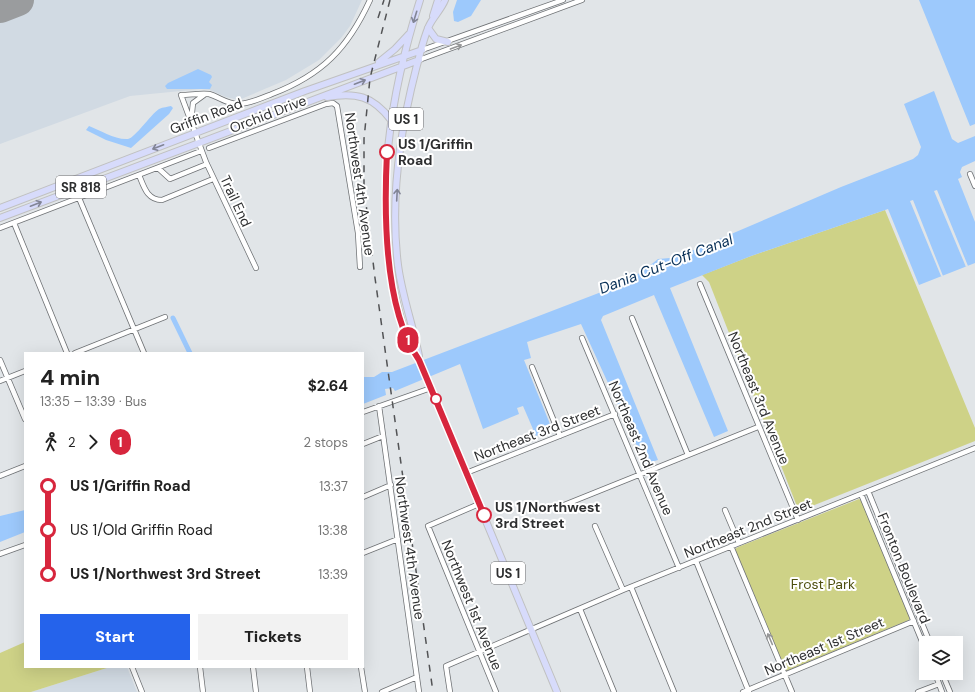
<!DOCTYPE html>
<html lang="en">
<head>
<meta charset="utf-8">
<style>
	body { margin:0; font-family:"DM Sans",sans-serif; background:#f2f2f2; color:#222; height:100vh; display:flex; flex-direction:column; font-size:15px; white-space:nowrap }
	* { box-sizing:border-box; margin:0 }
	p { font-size:13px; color:#767676 }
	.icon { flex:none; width:22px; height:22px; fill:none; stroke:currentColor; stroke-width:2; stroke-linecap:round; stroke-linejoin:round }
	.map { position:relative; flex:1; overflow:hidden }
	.details { position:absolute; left:24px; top:352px; width:340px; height:316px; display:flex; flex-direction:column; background:#fff; border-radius:0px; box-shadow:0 4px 16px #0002 }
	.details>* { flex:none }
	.badge { padding:0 8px; border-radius:13px; font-size:14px; line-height:26px }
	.tools { position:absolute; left:919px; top:636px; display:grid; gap:8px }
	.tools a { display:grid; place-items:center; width:44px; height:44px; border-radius:0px; background:#fff; box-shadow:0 4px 16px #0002; font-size:20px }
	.map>.badge { position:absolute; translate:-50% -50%; box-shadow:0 0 0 2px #fff }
	.legs { display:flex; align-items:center; gap:6px; height:44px; padding:0 16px; font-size:13px }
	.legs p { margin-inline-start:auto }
	.head { display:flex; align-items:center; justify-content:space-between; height:68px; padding:0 16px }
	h1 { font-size:22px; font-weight:800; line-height:30px }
	.action { display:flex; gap:8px; margin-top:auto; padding:8px 16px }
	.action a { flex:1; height:46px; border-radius:0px; background:#2563eb; color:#fff; font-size:16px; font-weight:800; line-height:46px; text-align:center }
	.action a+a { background:#f2f2f2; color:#222 }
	ul { padding:0 16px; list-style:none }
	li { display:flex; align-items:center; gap:14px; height:44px; font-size:15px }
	li i { display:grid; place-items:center; width:6px; height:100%; margin:0 5px; background:currentColor }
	li i::after { content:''; width:10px; height:10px; margin:-5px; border:3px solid; border-radius:50%; background:#fff }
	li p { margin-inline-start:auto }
	li:first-child i { background:linear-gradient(#0000 50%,currentColor 0) }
	li:last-child i { background:linear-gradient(currentColor 50%,#0000 0) }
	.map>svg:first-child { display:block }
</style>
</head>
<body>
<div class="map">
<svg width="975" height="692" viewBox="0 0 975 692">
	<rect width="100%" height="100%" fill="#e1e5e8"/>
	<!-- built -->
	<path fill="#d1dae3" d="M0 0H362L350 26 341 38 319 60 286 80 239 100 226 97 210 90 201 89 130 96 0 144Z
		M110 667H127L137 692H31Z"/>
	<!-- green -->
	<path fill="#ced287" d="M885 210 975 428V441L802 510 798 509 709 282 702 275 751 256Z
		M859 499 864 503 910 616 909 620 786 671 735 549 738 547Z
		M25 642V667H110L31 692H0V653Z"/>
	<!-- water -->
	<path fill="#9dc9fc" d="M457 0H481L471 16 458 22 454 21 453 12Z
		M919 0H975V124L970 126Z
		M198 69 211 75 212 77 209 82 212 85 210 89H167L165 86 168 83Z
		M934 91 952 139 958 143 975 136V161L962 167 960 172 962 177 958 179 975 222V263L919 285 888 209 751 256 670 288 728 431 714 437 654 295 603 316 601 320 658 460 645 464 581 324 527 342 531 358 524 360 552 429 536 436 523 406 517 408 519 414 483 429 460 364 395 391 393 388 385 389 386 395 363 404V377H374L382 372H392L617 286 643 271 658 259 670 258 689 252 841 187 913 159 918 155 921 147 904 104Z
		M171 106 173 108 169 114 131 148 106 140 86 130 89 126C100 130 115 140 128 139 135 138 151 114 159 109 163 107 168 107 171 106Z
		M25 510V532L0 542V516Z"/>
	<!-- pier -->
	<path fill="#e1e5e8" d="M937 190 968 266 966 267 934 191Z
		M913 200 943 276H941L910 201Z"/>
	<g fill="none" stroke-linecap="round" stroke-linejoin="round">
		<!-- canal -->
		<path stroke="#9dc9fc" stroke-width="5" d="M173 318 190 353"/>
		<!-- runway -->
		<path stroke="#9a9c9e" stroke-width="32" d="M0 7 18 0"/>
		<defs>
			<path id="minor" d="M422 50 563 0
				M419 60 582 0
				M191 122 193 103 204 95
				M209 148 326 104 333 103 337 106 358 233 360 267
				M158 168 170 179 207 164
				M970 174 975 186
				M139 175C144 187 147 200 162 200L213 179
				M79 198 144 353
				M14 223 67 353
				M0 228 201 151
				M256 268 206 162 181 95C190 95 200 93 209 94 220 97 228 105 240 104 251 103 262 98 272 94 322 75 348 48 370 0
				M700 284 798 520
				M632 318 688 455
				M582 338 679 568
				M75 353 165 317
				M0 360 25 419
				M532 367 560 436
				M0 381 25 371
				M379 406 419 692
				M363 412 431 388
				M363 444 383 436
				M466 473 615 414
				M0 476 25 466
				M868 491 930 643
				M861 494 926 651
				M363 497 391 485
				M479 504 428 526 496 692
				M564 505 758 427
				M725 510 739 543
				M595 526 623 590
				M731 546 792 692
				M363 553 398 539
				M0 554 25 545
				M696 561 749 692
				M631 587 674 692
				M580 609 614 692
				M132 667 142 692
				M200 667 203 692
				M253 667 256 692
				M307 667 310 692
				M361 667 365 692
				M935 673 942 692
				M942 673 950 692
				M382 692 417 677
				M450 692 446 666 623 590 975 448
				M743 692 914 621
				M918 692 939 684"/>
			<path id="major" d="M420 0C390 94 375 191 394 289 399 314 405 338 419 360L557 692
				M433 16 438 0
				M428 28 436 39 448 42
				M379 62 395 49 409 34
				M327 97C356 92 373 96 391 120
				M0 208 305 91 422 50
				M0 218 419 60
				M419 356C413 325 402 296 398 265 390 201 400 131 416 69 420 55 423 39 429 26 433 17 441 10 445 0"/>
		</defs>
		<!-- minor casing -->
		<use href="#minor" stroke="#6f7275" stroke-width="6"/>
		<!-- major casing -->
		<use href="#major" stroke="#c0c1c1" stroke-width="8"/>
		<!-- minor -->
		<use href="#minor" stroke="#fff" stroke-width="4.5"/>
		<!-- major -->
		<use href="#major" stroke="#d7dbfb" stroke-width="6"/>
		<!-- rail -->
		<path stroke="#525355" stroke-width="1.5" stroke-dasharray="7 7" stroke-linecap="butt" d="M390 0 370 78 364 139V187L375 278 433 692
			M378 18 384 0"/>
	</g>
	<!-- one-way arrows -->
	<defs><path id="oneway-shaft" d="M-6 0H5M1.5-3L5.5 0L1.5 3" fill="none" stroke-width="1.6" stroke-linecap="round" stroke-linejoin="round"/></defs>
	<g stroke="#828596">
		<use href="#oneway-shaft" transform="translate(415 17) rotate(107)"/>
		<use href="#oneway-shaft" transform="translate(360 82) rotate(-21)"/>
		<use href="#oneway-shaft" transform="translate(158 147) rotate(159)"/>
		<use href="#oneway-shaft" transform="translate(397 195) rotate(-87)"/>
		<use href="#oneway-shaft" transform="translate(36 204) rotate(-21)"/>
	</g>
	<g stroke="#969798">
		<use href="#oneway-shaft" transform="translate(456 47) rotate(-20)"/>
		<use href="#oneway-shaft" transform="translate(770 639) rotate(-113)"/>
	</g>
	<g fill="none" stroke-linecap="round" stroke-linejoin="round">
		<defs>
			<path id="line-1" d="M387 152C384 211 384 310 419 360L484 515"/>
		</defs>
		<!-- line-1 casing -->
		<use href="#line-1" stroke="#fff" stroke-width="9"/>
		<!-- line-1 -->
		<use href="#line-1" stroke="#d7263d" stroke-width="6"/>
	</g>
	<!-- markers -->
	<g fill="#fff" stroke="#d7263d" stroke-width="2">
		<circle cx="387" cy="152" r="7"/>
		<circle cx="436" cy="399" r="5"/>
		<circle cx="484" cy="515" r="7"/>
	</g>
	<g text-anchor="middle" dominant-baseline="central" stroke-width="4" stroke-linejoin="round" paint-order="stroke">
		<!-- shield labels -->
		<g fill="#fff" stroke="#6d6d6e" stroke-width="1">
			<rect x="389" y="108" width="34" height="22" rx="3"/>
			<rect x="56" y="176" width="50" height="22" rx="3"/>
			<rect x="491" y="562" width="34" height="22" rx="3"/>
		</g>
		<g font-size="13" font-weight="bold" fill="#2e2f30">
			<text x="406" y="119">US 1</text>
			<text x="81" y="187">SR 818</text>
			<text x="508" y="573">US 1</text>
		</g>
		<!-- street labels -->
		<g font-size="14" fill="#2e2f30" stroke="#fff">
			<text transform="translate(268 114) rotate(-21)">Orchid Drive</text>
			<text transform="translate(206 116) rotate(-21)">Griffin Road</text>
			<text transform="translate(360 184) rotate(82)">Northwest 4th Avenue</text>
			<text transform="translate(236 201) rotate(65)">Trail End</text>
			<text transform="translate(759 398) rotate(68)">Northeast 3rd Avenue</text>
			<text transform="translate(537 433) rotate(-21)">Northeast 3rd Street</text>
			<text transform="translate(641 448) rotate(67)">Northeast 2nd Avenue</text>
			<text transform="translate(748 528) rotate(-22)">Northeast 2nd Street</text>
			<text transform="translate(410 548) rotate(82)">Northwest 4th Avenue</text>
			<text transform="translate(904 568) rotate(68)">Fronton Boulevard</text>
			<text transform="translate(472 605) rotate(68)">Northwest 1st Avenue</text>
			<text transform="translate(824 646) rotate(-23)">Northeast 1st Street</text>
		</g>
		<!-- stop labels -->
		<g font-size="14" font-weight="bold" fill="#2e2f30" stroke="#fff" text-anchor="start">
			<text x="398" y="144">US 1/Griffin<tspan x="398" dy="16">Road</tspan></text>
			<text x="495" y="507">US 1/Northwest<tspan x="495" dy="16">3rd Street</tspan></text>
		</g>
		<!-- park labels -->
		<g font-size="14" fill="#4e4f0f" stroke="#fff">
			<text x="823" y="584">Frost Park</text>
		</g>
		<!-- water labels -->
		<g font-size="15" font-style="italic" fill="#0a3158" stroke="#fff">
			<text transform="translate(666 264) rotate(-21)">Dania Cut-Off Canal</text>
		</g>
	</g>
</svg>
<div class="tools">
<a><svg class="icon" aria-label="layers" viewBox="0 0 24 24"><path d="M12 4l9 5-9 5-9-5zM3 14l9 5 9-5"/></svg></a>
</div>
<b class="badge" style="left:408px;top:340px;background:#d7263d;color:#fff">1</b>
<section class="details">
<div class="head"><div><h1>4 min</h1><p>13:35 – 13:39 · Bus</p></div><b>$2.64</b></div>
<div class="legs"><svg class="icon" aria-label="walk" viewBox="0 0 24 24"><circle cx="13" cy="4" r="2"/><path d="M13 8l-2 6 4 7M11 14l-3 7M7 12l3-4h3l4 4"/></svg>2<svg class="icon" aria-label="forward" viewBox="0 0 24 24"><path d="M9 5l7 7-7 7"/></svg><b class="badge" style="background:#d7263d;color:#fff">1</b><p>2 stops</p></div>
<ul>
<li><i style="color:#d7263d"></i><b>US 1/Griffin Road</b><p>13:37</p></li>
<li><i style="color:#d7263d"></i><span>US 1/Old Griffin Road</span><p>13:38</p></li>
<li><i style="color:#d7263d"></i><b>US 1/Northwest 3rd Street</b><p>13:39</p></li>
</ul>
<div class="action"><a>Start</a><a>Tickets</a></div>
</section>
</div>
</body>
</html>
